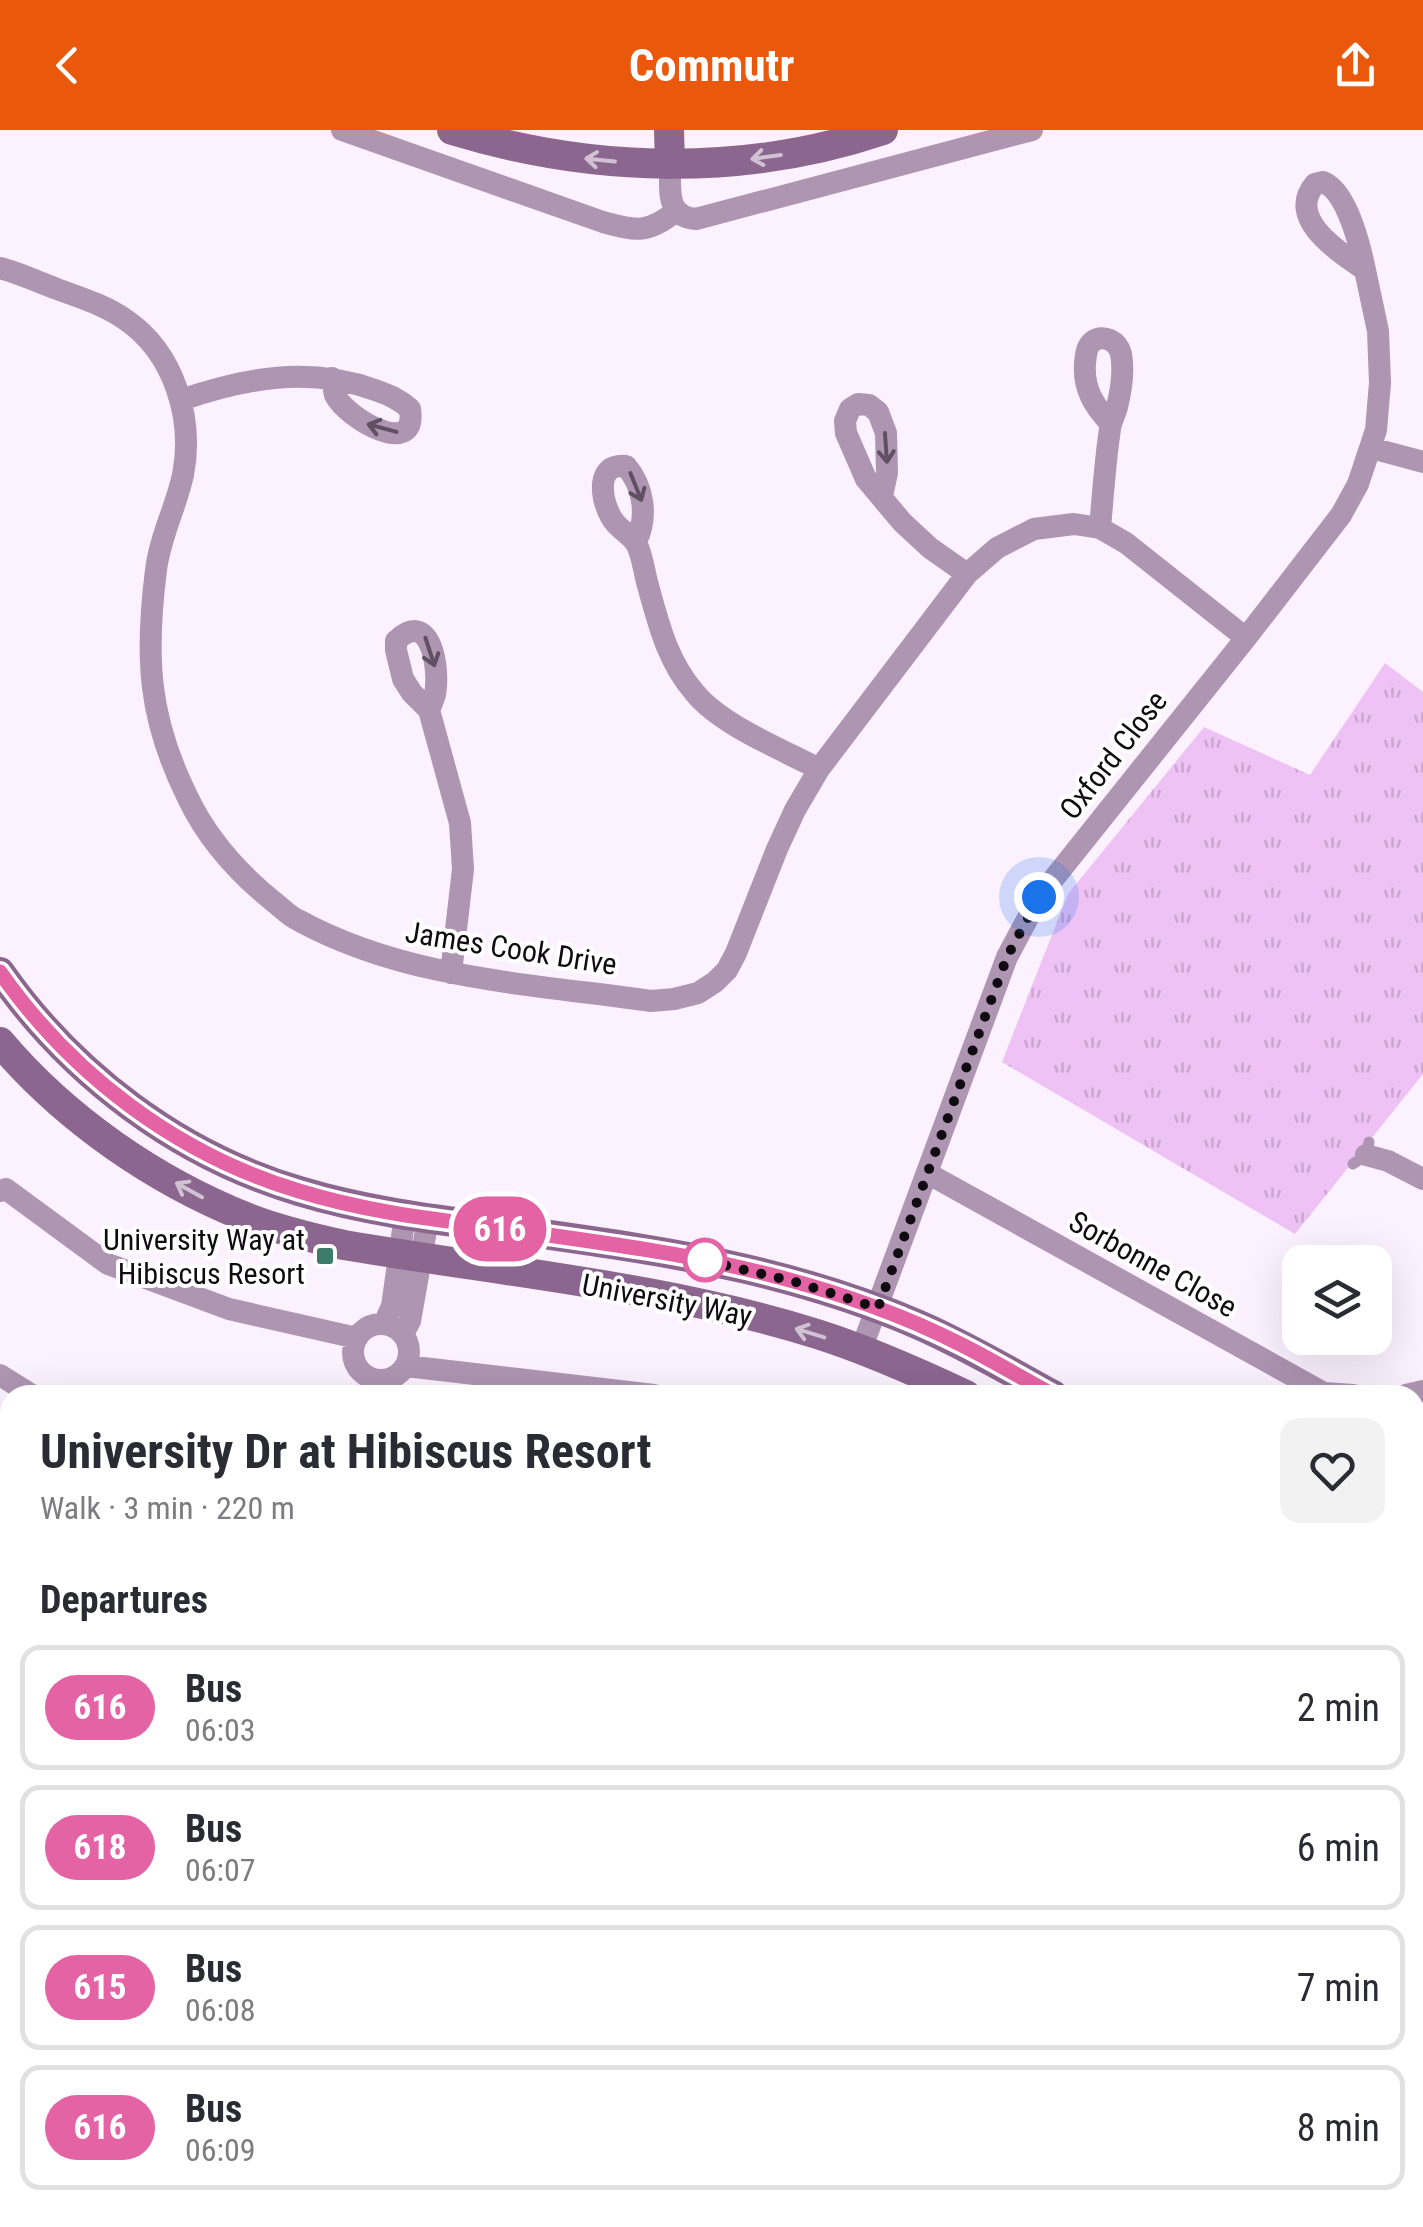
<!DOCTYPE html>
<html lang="en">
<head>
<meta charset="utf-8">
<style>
	body { margin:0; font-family:"Roboto Condensed",sans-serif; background:#f2f2f3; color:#2b2b33; height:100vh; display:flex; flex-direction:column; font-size:38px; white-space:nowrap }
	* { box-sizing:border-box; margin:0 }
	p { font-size:32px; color:#7c7c81 }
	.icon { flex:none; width:55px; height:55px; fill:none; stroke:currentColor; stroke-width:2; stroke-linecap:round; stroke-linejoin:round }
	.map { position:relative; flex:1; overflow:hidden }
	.side { position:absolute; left:0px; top:1255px; width:1425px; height:842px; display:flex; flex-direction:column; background:#fff; border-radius:30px 30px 0 0; box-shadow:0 10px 40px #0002 }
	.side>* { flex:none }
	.badge { padding:0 20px; border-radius:32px; font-size:35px; line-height:65px }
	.buttons { position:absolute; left:1282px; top:1115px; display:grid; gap:20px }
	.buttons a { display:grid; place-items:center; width:110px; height:110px; border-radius:20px; background:#fff; box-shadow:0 10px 40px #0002; font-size:50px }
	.you { position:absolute; width:50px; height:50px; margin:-25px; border:8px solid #fff; border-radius:50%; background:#1a73e8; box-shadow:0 0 0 15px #1a73e833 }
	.map>.badge { position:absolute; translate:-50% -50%; box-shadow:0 0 0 5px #fff }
	h2 { padding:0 40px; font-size:38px; line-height:90px }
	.round { display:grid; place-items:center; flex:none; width:105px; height:105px; border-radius:20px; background:#f2f2f3 }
	.overview { display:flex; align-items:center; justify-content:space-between; height:170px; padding:0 40px }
	h1 { font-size:48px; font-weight:700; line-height:75px }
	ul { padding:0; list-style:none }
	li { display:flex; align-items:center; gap:30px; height:125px; margin:0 20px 15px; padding:0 20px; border:5px solid #e1e1e2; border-radius:20px }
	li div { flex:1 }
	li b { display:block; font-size:38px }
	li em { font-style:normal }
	li .badge { min-width:110px; font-weight:700; text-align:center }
	header { display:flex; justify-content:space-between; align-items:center; height:130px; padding:0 40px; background:#ea580c; color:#fff; font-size:45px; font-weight:700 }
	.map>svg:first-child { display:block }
</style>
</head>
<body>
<header><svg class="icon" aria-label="back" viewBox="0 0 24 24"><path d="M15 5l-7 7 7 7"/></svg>Commutr<svg class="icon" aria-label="share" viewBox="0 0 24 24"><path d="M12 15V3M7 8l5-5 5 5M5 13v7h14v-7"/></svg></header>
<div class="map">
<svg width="1423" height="2097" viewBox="0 0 1423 2097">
	<defs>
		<pattern id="park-tufts" width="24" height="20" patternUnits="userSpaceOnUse" patternTransform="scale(2.5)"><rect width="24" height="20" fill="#efc2f5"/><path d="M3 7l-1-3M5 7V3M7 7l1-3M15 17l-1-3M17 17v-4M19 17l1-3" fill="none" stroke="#cca5d1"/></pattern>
		<pattern id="water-waves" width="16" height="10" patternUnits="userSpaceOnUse" patternTransform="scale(2.5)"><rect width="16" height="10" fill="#d29ada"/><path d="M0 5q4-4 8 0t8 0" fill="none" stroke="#b383ba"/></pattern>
	</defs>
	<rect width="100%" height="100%" fill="#fcf1fe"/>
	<!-- park -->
	<path fill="url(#park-tufts)" d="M1385 533 1423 562V944L1295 1104 1002 932 1068 764 1204 597 1310 645Z
		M1423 1568V1751L1415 1773V1590Z
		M1415 1890 1423 1893V2097H1243L1235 2088H1415Z"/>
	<!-- water -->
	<path fill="url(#water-waves)" d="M10 1452V1502L0 1499V1454Z
		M1415 2034 1423 2038V2097H1284L1282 2088H1415Z"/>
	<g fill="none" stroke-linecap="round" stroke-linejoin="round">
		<!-- stream -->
		<path stroke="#d29ada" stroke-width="6" d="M307 2088 339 2097
			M67 2097 88 2088
			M662 2097 678 2088"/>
		<!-- lane -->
		<path stroke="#ae95b2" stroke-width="11" d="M1353 1034 1366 1025 1369 1012"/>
		<!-- street -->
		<path stroke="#ae95b2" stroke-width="22" d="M342 0 603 92C637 101 648 104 676 81
			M670 34C671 58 664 86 696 89L1032 0
			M1323 52C1347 61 1360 116 1365 140 1341 123 1285 89 1315 54Z
			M0 138C19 143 38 152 57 159 81 168 105 175 126 190 174 223 194 288 183 345 176 377 160 407 156 440 145 527 148 588 188 668 208 710 238 743 274 772 282 778 289 786 298 790 405 849 532 854 651 871L674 869 698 863 715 852 727 840 736 823 777 719 795 680 819 639 967 444 997 418 1034 399 1074 394 1100 398 1126 413 1246 508
			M181 270C246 248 308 236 375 260 389 265 399 269 410 279 418 330 346 288 335 265 334 263 333 250 332 248
			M1371 318 1423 332
			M882 366 887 343 886 303 878 282 869 275 858 274 850 279 845 291 846 303 866 349 902 392 930 418 967 444
			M1100 398C1103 365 1105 332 1110 299 1111 291 1115 285 1117 277 1121 261 1124 240 1121 224 1118 211 1103 203 1092 212 1086 217 1086 226 1085 233 1083 259 1094 276 1111 294
			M636 412C648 387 644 357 626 336 595 333 601 368 611 387 617 399 631 404 637 415 642 425 644 440 647 452 658 492 667 531 695 563 721 595 781 619 819 639
			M429 580C431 575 434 569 435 564 440 540 431 477 396 511V520L403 549 412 563 429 580 460 693 463 739 451 843
			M1366 1025 1388 1031 1423 1049
			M927 1043 1324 1263 1353 1265
			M0 1061 6 1059 108 1134 229 1179 357 1208
			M384 1194 392 1176 405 1085
			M353 1222a28 28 0 1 1 56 0a28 28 0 1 1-56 0Z
			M403 1204 410 1191 428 1089
			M861 1220 1007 827 1039 767 1246 508 1341 385 1358 354 1376 300 1380 253 1378 201 1365 140
			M406 1236 654 1265
			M0 1245 32 1265
			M1406 1265 1423 1261
			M0 1404 10 1400
			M0 1568 10 1570
			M0 1736 10 1738
			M0 1900 10 1901
			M1078 2088 1087 2097
			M443 2097 446 2088
			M972 2097 982 2088"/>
		<!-- secondary -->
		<path stroke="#8b6790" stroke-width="30" d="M452 0C592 43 744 47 883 0
			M669 0 670 34
			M0 842C72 945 178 1025 299 1061 362 1080 428 1089 493 1097 577 1109 663 1120 746 1139 805 1153 864 1171 919 1195 965 1215 1009 1241 1053 1265
			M0 912C65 989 155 1051 248 1088 279 1100 312 1108 344 1115 502 1142 664 1156 817 1204 868 1220 917 1242 966 1265
			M1415 1449 1423 1452
			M1415 1495 1423 1498"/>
	</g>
	<!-- one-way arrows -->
	<defs><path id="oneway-shaft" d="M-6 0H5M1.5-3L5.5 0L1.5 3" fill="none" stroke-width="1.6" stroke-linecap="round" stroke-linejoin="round" transform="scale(2.5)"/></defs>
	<g stroke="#d1c2d3">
		<use href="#oneway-shaft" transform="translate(766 27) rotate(172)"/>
		<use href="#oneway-shaft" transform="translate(600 30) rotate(-174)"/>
		<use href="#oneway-shaft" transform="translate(189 1060) rotate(-151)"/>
		<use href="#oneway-shaft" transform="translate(810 1203) rotate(-163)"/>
	</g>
	<g stroke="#5f5062">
		<use href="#oneway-shaft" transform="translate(382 298) rotate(-165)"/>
		<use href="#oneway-shaft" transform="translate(886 318) rotate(86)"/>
		<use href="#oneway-shaft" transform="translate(636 357) rotate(68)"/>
		<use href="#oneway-shaft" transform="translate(430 522) rotate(72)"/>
	</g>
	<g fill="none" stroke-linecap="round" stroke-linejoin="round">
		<defs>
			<path id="line" d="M0 842C72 945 178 1025 299 1061 360 1080 422 1088 485 1096 572 1109 660 1119 746 1139 819 1156 893 1180 960 1214 992 1230 1022 1248 1053 1265"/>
		</defs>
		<!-- line casing -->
		<use href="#line" stroke="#fff" stroke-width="22"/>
		<!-- line -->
		<use href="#line" stroke="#e463a4" stroke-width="15"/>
		<!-- walk -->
		<path stroke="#100a11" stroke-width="10" stroke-dasharray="0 18" d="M705 1130 698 1129 792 1151 878 1178 1007 827 1039 767"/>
	</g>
	<!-- markers -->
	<rect fill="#3c7c69" stroke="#fff" stroke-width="4" x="315" y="1116" width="20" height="20" rx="5"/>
	<circle fill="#fff" stroke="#e463a4" stroke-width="5" cx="705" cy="1130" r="20"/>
	<g text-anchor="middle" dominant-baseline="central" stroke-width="8" stroke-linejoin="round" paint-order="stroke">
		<!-- street labels -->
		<g font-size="30" fill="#100a11" stroke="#fff">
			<text transform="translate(1113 625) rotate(-52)">Oxford Close</text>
			<text transform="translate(511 818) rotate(9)">James Cook Drive</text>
			<text transform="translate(1153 1134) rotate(29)">Sorbonne Close</text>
			<text transform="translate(667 1170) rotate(11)">University Way</text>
		</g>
		<!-- poi labels -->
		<g font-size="30" fill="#100a11" stroke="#fff" text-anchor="end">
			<text x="305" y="1109">University Way at<tspan x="305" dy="34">Hibiscus Resort</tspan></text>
		</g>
	</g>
</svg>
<div class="buttons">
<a><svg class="icon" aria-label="layers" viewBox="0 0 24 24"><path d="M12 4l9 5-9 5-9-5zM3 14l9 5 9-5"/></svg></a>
</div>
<div class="you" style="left:1039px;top:767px"></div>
<b class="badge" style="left:500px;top:1099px;background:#e463a4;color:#fff">616</b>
<section class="side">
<div class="overview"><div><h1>University Dr at Hibiscus Resort</h1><p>Walk · 3 min · 220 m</p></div><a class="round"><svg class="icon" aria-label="heart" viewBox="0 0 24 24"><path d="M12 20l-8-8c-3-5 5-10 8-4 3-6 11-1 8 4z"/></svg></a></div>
<h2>Departures</h2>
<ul>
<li><span class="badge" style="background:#e463a4;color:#fff">616</span><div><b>Bus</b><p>06:03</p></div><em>2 min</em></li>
<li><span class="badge" style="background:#e463a4;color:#fff">618</span><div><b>Bus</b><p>06:07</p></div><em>6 min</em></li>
<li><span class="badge" style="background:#e463a4;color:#fff">615</span><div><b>Bus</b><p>06:08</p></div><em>7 min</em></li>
<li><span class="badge" style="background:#e463a4;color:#fff">616</span><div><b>Bus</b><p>06:09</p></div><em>8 min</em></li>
</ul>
</section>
</div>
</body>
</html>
